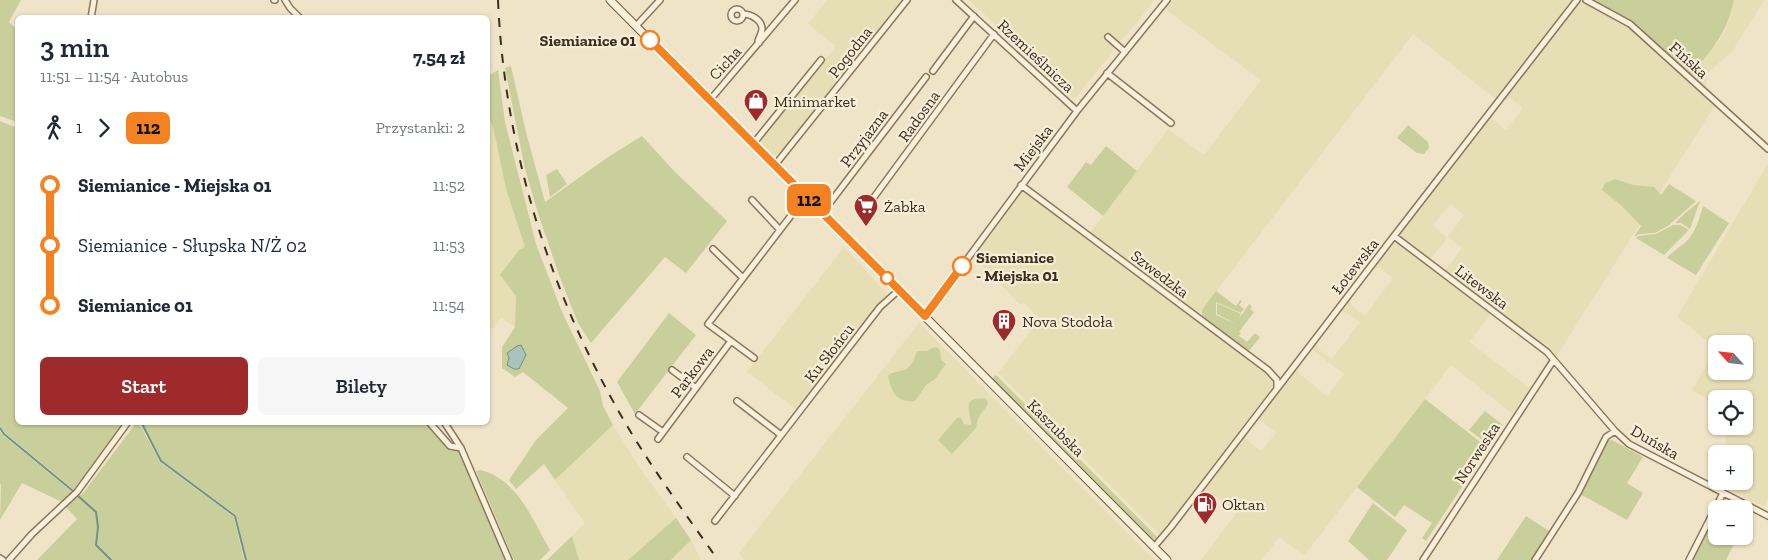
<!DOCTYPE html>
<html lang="pl">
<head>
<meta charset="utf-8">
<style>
	body { margin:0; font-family:"Zilla Slab",serif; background:#f6f6f7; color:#1f2937; height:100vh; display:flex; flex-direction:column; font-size:19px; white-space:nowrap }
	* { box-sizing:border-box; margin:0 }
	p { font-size:16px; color:#747a83 }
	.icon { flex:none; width:28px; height:28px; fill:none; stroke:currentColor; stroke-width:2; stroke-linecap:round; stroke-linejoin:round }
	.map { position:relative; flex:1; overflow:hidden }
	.panel { position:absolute; left:15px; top:15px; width:475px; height:410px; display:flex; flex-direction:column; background:#fff; border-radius:8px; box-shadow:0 1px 4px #0004 }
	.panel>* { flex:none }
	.badge { padding:0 10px; border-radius:8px; font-size:18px; line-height:32px }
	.needle { width:32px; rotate:297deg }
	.buttons { position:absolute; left:1708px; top:335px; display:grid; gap:10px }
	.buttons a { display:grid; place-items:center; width:45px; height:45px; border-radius:8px; background:#fff; box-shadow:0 1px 4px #0004; font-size:25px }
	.map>.badge { position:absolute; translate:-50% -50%; box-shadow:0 0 0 2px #fff }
	.legs { display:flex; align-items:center; gap:8px; height:55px; padding:0 25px; font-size:16px }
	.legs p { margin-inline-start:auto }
	.overview { display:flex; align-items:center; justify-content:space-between; height:85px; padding:0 25px }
	h1 { font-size:28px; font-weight:600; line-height:38px }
	.action { display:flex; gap:10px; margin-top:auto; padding:10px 25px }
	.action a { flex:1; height:58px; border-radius:8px; background:#9e2a2b; color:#fff; font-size:20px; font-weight:600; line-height:58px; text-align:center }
	.action a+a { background:#f6f6f7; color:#1f2937 }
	ul { padding:0 25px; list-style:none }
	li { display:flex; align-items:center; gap:18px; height:60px; font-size:19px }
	li i { display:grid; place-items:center; width:8px; height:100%; margin:0 6px; background:currentColor }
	li i::after { content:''; width:12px; height:12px; margin:-6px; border:4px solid; border-radius:50%; background:#fff }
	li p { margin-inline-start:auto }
	li:first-child i { background:linear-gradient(#0000 50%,currentColor 0) }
	li:last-child i { background:linear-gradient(currentColor 50%,#0000 0) }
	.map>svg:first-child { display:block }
</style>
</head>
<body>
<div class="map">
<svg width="1768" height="560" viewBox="0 0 1768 560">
	<rect width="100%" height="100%" fill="#f0e4c8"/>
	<!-- farmland -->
	<path fill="#e6deb5" d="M827 0H903L780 155 778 154 773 155 759 141 836 46 808 24Z
		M969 0H1153L1151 5 1125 37 1114 46 1111 54 1076 97 1073 98Z
		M1172 0H1592L1632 22 1691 75 1719 41 1725 30 1734 0H1764L1732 52 1707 73 1706 92 1717 102 1556 357 1495 308 1445 271 1462 248 1448 237 1464 215 1450 204 1433 225 1447 238 1430 260 1398 236 1490 117 1506 130 1523 108 1510 98 1504 100 1501 103 1413 34 1202 310 1199 313 1192 310 1188 315 1274 380 1275 387 1161 536 998 373 1040 319 1024 303 1020 305 973 256 1025 188 1087 237 1168 129 1204 155 1261 80 1165 9Z
		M488 114 494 131 506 189 526 248 516 295 515 327 501 318 494 328 488 329Z
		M1768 164V498L1764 506 1708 480 1716 462V481H1744V454H1720L1726 441V432L1729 426H1744V399H1716V405L1692 390 1716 349V371H1744V344H1716V348L1677 317Z
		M1395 241 1491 314 1469 342 1530 388 1513 414 1451 365 1304 556 1279 537 1262 560H1201L1237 512 1205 489 1245 435 1247 440 1261 451 1276 433 1258 418 1295 370 1327 396 1344 374 1311 349 1316 342 1318 349 1332 359 1360 322 1346 312 1339 313 1350 299 1351 305 1365 316 1393 278 1380 268 1374 269Z
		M844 247 888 295 797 410 747 372Z
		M919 323 1144 550 1155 560H744L739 553Z
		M613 425 640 468 676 518 628 560H579L572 536 585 523 555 480Z
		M691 540 701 560H672Z"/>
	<!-- green -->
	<path fill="#c9cf9b" d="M0 0H21L9 22 17 30V122L0 116Z
		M1592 0H1734C1726 35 1713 48 1691 75L1632 22Z
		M511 66 526 132 545 202 608 157 642 136 676 173 727 221 686 273 665 257 591 343 578 323 559 275 538 213 525 169 505 68Z
		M498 70 505 122 536 244 562 312 600 391 603 406 613 425 555 480 544 464 516 489 509 480 536 440 568 408 523 372 515 377 502 368V347L515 327 516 296 500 275 519 250 525 247 506 189 494 131 488 114V76Z
		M0 121 17 128 18 422 124 423 74 490 5 433 0 426Z
		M1408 125 1428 142 1429 148 1424 154 1417 153 1397 138Z
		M1106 146 1137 171 1103 216 1067 187 1086 162 1091 165Z
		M557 169 567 184 550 197 546 175Z
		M1615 179 1633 185 1654 187 1661 195 1669 184 1696 201 1668 226 1655 233 1639 234 1634 237 1641 226 1622 206 1602 190 1605 183Z
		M1700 201 1690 229 1681 223H1675L1684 214Z
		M1703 206 1729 223 1696 275 1667 258C1673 251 1680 247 1686 242 1696 231 1699 219 1703 206Z
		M1673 225H1680L1689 230 1664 255 1636 238 1638 236 1656 234Z
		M1216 291 1236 306 1240 300 1242 301 1239 305 1244 309 1241 313 1216 302V315L1236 324 1217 314V303L1241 314 1238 320 1249 304 1252 307 1250 309 1254 312 1239 332 1241 333 1239 336 1247 342 1255 333 1260 337 1249 351 1202 316V310Z
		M669 313 696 335 635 414 617 382Z
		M937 347 940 350 941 360 946 364 935 379 926 385 915 401C896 403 891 391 888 375 893 372 901 371 907 369L913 362 917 351H927L933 348Z
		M995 375 997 376 1159 539 1154 540 1150 538 993 381V378Z
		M984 398 987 400 988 404 978 418 976 428 952 454 938 440 957 418H961L964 424 971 425C972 418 963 401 975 399 978 398 981 399 984 398Z
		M1425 399 1488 448 1426 541 1422 538 1432 523 1404 505 1395 517 1357 487Z
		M1485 411 1503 425 1489 445 1469 430Z
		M136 423H139L160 462 234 517 244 560H37L77 519 66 507 84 492Z
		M142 423H427L451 451H459L506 560H247L236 515 161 460Z
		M0 431 3 435 72 492 62 502 22 483 0 520 1 485 0 484Z
		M1608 440H1612L1643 457 1627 483 1643 493 1627 520 1580 494Z
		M480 470C517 478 533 521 550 550L540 560H514L476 471Z
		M1373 503 1407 530 1387 560H1369L1348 541Z
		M1526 516 1549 531 1531 560H1497Z
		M1716 516V536H1738L1726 560H1693Z
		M676 518 691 540 671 560H628Z
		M572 536 579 560H547Z"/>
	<!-- water -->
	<path fill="#a9c4bc" stroke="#6f938a" d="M521 345 526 355 519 369H514L507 365 509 358 507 353 517 346Z"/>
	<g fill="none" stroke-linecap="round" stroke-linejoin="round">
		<!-- stream -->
		<path stroke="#6f938a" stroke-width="2" d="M141 422 161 461 235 516 246 560
			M0 428 4 434 73 491
			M78 496 96 512 98 527 96 545 111 560"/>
		<defs>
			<path id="minor" d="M274 0H275
				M285 0 290 8 300 18
				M956 0 1077 111
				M1586 0 1630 24 1768 149
				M731 15a6 6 0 1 1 12 0a6 6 0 1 1-12 0Z
				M743 14C751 14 762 20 762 29 762 33 759 37 758 41L759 43
				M91 18 94 0
				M636 26 660 0
				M1108 37 1125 52
				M933 71 974 16
				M1107 73 1171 123
				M710 100 795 0
				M753 144 821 60
				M775 165 907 0
				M1021 185 1268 370 1277 380V388
				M752 200 780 230
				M863 212 994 34
				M824 214 829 204 926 77
				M1394 236 1547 352 1615 431 1629 444 1768 516
				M713 249 743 278
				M925 316 1077 111 1167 0
				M731 341 754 358
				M672 370 696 388
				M737 401 781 435
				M639 415 663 432
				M429 422 450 446 461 448
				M444 422 461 448 509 560
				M658 439 731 341 708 324 806 196
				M687 457 735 496
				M715 521 880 307 899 290
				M1154 547 1171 527 1394 236 1577 0
				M0 558 3 560
				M9 560 32 534 77 492 128 422
				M1423 560 1553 361
				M1535 560 1578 493 1606 437 1615 431
				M1689 560 1723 493"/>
			<path id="secondary" d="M610 0 1167 560"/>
		</defs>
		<!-- minor casing -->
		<use href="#minor" stroke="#8d765c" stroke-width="8"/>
		<!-- secondary casing -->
		<use href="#secondary" stroke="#6f573f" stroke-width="9"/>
		<!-- minor -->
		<use href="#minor" stroke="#faf1dc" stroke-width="5"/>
		<!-- secondary -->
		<use href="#secondary" stroke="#faf1dc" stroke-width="7"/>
		<!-- rail -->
		<path stroke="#3d2e20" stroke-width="2" stroke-dasharray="9 9" stroke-linecap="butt" d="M498 0C504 141 545 279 614 403 644 458 682 509 718 560"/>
	</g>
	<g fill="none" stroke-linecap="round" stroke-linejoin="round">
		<defs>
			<path id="line-1" d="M650 40 925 316 962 266"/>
		</defs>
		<!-- line-1 casing -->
		<use href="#line-1" stroke="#fff" stroke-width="11"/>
		<!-- line-1 -->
		<use href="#line-1" stroke="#f58220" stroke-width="8"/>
	</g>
	<!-- icons -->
	<defs>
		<symbol id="shop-pin" viewBox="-11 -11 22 30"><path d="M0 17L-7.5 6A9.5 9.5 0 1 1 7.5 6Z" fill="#9e2a2b" stroke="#f7eed8"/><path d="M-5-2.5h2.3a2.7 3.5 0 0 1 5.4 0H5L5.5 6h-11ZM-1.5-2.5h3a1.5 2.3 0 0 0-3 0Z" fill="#fff"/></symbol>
		<symbol id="supermarket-pin" viewBox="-11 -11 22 30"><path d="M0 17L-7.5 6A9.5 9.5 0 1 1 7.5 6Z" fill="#9e2a2b" stroke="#f7eed8"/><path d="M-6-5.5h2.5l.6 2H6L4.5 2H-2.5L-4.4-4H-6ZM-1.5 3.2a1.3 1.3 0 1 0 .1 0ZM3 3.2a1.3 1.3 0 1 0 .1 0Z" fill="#fff"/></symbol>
		<symbol id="building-pin" viewBox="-11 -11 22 30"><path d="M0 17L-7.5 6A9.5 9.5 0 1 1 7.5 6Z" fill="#9e2a2b" stroke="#f7eed8"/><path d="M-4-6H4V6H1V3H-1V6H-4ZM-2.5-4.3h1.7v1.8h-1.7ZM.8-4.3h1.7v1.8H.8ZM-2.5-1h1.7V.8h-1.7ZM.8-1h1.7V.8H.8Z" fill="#fff"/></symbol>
		<symbol id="fuel-pin" viewBox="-11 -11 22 30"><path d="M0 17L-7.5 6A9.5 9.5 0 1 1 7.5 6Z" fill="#9e2a2b" stroke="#f7eed8"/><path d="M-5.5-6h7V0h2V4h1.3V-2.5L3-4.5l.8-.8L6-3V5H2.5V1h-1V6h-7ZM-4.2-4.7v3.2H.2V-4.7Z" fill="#fff"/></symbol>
	</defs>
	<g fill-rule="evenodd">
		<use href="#shop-pin" x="742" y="87" width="28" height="38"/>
		<use href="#supermarket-pin" x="852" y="192" width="28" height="38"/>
		<use href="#building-pin" x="990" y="307" width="28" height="38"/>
		<use href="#fuel-pin" x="1191" y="490" width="28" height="38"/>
	</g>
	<!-- markers -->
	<g fill="#fff" stroke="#f58220" stroke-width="2.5">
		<circle cx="650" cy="40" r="9"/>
		<circle cx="962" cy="266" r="9"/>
		<circle cx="887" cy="278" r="6"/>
	</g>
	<g text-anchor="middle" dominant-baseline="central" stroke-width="4.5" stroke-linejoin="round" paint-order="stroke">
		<!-- stop labels -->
		<g font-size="16" font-weight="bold" fill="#3d2e20" stroke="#f7eed8" text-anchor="end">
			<text x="636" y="40">Siemianice 01</text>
			<text x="976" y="257" text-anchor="start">Siemianice<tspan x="976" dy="18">- Miejska 01</tspan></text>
		</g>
		<!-- street labels -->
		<g font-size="16" fill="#3d2e20" stroke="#f7eed8">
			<text transform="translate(850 52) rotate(-52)">Pogodna</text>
			<text transform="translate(1036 56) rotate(43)">Rzemieślnicza</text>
			<text transform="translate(1689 60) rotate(42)">Fińska</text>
			<text transform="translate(725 63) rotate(-48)">Cicha</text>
			<text transform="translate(919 116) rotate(-54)">Radosna</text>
			<text transform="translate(864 138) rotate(-53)">Przyjazna</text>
			<text transform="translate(1033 148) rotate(-53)">Miejska</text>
			<text transform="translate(1355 266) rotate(-52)">Łotewska</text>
			<text transform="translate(1160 274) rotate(37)">Szwedzka</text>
			<text transform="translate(1482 287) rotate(37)">Litewska</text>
			<text transform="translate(829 353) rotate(-52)">Ku Słońcu</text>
			<text transform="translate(692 372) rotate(-53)">Parkowa</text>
			<text transform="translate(1056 428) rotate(45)">Kaszubska</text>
			<text transform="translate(1655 442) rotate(30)">Duńska</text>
			<text transform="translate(1477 453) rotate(-57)">Norweska</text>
		</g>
		<!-- poi labels -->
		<g font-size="16" fill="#3d2e20" stroke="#f7eed8" text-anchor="start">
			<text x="774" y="101">Minimarket</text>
			<text x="884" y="206">Żabka</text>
			<text x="1022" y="321">Nova Stodoła</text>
			<text x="1222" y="504">Oktan</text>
		</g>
	</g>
</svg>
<div class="buttons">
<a><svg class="needle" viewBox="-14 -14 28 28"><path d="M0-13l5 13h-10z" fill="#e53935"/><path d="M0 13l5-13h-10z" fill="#747a83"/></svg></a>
<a><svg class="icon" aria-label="locate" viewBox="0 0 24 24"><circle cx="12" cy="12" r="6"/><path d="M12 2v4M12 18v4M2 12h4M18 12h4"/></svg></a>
<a>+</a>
<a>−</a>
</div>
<b class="badge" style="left:809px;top:200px;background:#f58220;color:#111">112</b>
<section class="panel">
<div class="overview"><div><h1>3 min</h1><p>11:51 – 11:54 · Autobus</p></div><b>7.54 zł</b></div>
<div class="legs"><svg class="icon" aria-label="walk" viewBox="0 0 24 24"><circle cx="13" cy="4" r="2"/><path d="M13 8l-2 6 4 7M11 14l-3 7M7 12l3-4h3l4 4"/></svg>1<svg class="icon" aria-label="forward" viewBox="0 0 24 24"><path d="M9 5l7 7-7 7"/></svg><b class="badge" style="background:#f58220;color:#111">112</b><p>Przystanki: 2</p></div>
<ul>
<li><i style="color:#f58220"></i><b>Siemianice - Miejska 01</b><p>11:52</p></li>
<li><i style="color:#f58220"></i><span>Siemianice - Słupska N/Ż 02</span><p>11:53</p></li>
<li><i style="color:#f58220"></i><b>Siemianice 01</b><p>11:54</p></li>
</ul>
<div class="action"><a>Start</a><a>Bilety</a></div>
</section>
</div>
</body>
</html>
